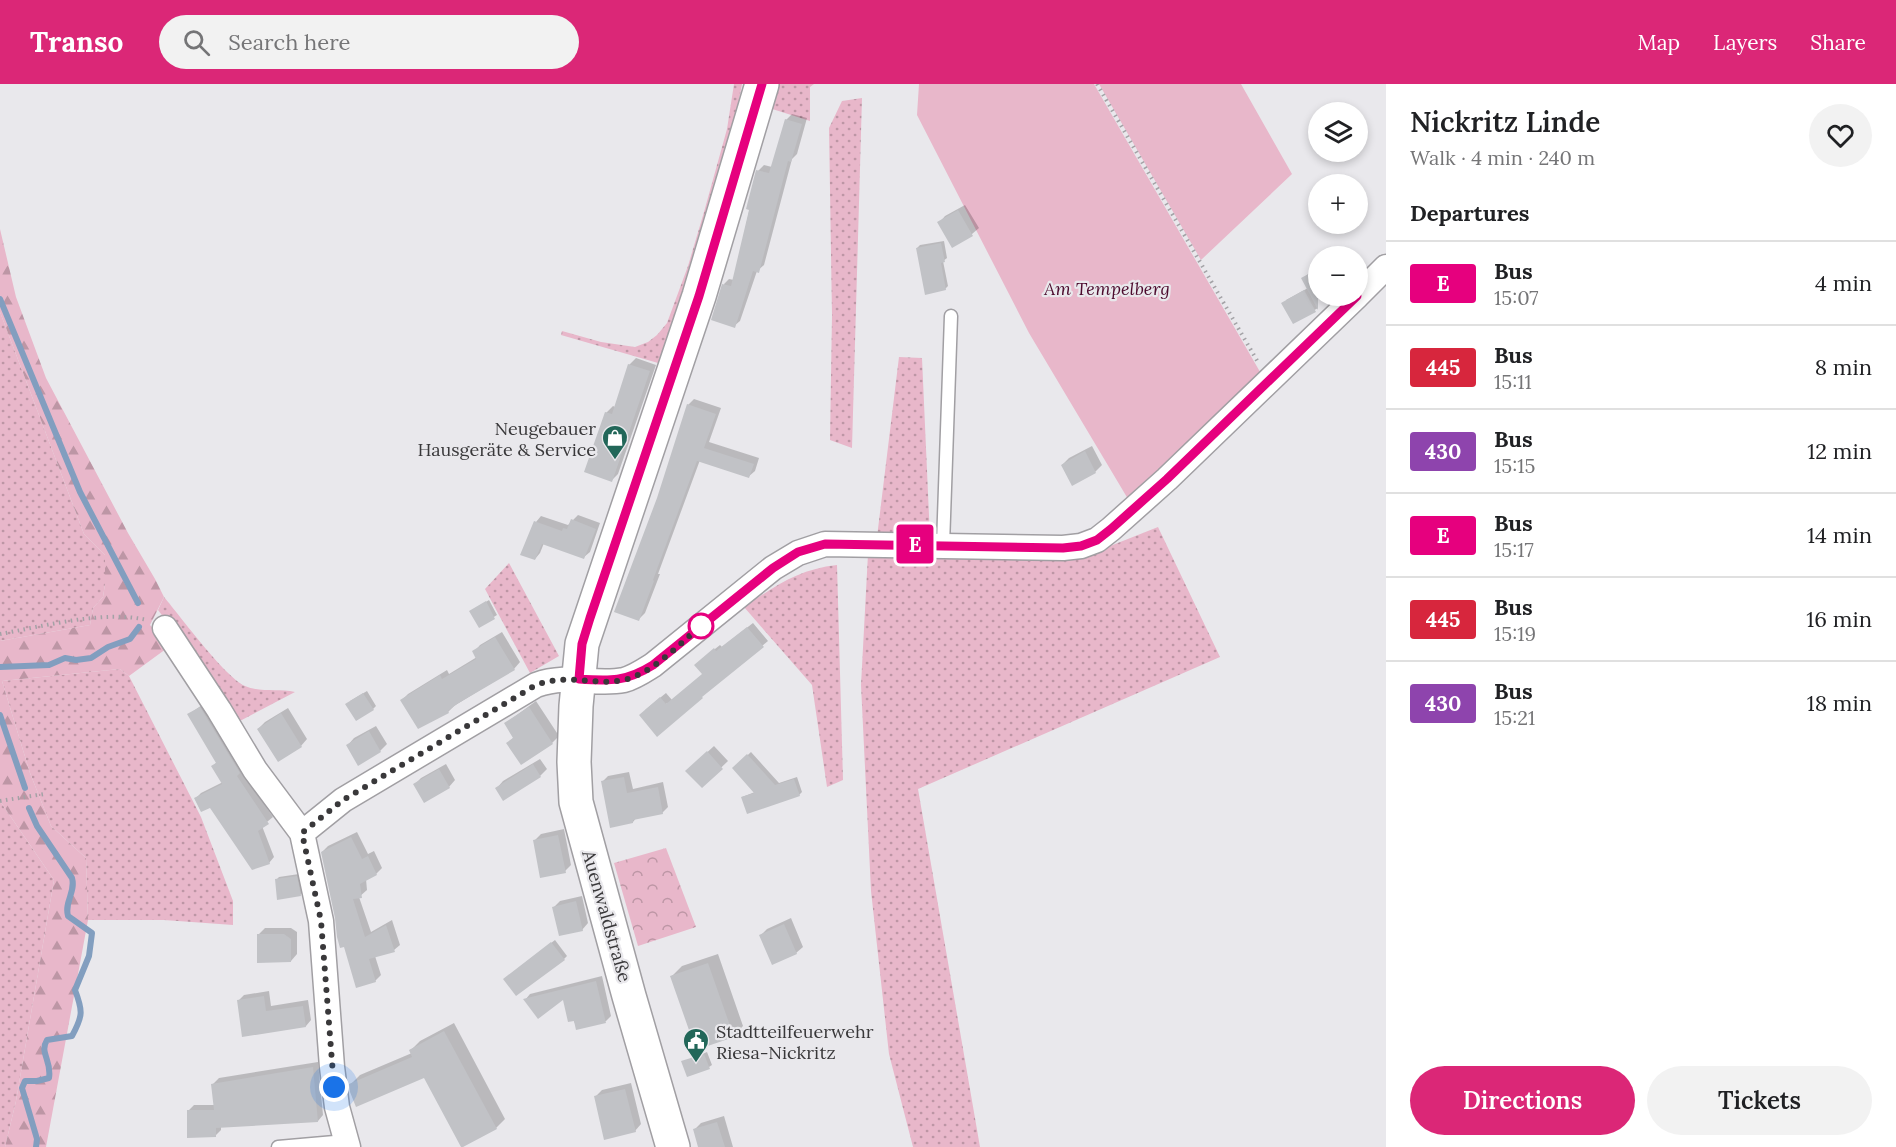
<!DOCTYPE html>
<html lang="en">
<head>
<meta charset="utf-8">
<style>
	body { margin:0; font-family:Lora,serif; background:#f2f2f2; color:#202124; height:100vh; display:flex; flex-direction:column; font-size:22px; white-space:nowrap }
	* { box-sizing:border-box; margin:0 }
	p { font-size:20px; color:#757577 }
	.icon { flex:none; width:33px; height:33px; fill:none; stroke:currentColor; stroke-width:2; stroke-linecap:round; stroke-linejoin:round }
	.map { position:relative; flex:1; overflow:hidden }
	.panel { display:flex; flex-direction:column; background:#fff; width:510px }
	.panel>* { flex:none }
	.badge { padding:0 12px; border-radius:4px; font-size:21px; line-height:39px }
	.fabs { position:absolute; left:1308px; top:18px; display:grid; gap:12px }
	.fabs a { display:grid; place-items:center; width:60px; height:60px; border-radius:50%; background:#fff; box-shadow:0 3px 9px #0003; font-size:30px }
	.you { position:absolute; width:30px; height:30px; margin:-15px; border:4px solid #fff; border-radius:50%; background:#1a73e8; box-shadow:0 0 0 9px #1a73e833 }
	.map>.badge { position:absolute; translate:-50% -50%; box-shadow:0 0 0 3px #fff }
	h2 { padding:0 24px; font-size:22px; line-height:54px }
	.round { display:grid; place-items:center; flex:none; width:63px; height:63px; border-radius:32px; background:#f2f2f2 }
	.headline { display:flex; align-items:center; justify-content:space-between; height:102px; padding:0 24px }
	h1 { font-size:28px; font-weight:600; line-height:45px }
	.primary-button { display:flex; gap:12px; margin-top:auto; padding:12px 24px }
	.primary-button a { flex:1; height:69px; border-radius:36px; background:#db2777; color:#fff; font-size:24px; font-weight:600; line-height:69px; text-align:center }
	.primary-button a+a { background:#f2f2f2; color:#202124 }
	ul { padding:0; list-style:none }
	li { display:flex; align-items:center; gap:18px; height:84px; padding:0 24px; border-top:2px solid #e0e0e0 }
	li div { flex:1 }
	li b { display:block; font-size:22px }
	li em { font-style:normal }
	li .badge { min-width:66px; font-weight:700; text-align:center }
	header { display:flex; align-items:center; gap:36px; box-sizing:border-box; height:84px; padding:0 30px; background:#db2777; color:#fff }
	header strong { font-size:28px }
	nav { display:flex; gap:33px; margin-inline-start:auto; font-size:21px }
	.search { width:420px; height:54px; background:#f2f2f2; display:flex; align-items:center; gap:15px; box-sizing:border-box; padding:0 21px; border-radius:33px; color:#757577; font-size:22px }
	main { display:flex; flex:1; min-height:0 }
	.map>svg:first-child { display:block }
</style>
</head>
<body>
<header>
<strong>Transo</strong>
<div class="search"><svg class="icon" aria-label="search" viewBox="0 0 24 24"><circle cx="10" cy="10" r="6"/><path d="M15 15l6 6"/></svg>Search here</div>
<nav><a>Map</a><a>Layers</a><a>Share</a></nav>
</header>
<main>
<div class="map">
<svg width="1386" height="1063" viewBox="0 0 1386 1063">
	<defs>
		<pattern id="grass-dots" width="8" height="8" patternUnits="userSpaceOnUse" patternTransform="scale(1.5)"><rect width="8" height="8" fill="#e8b7ca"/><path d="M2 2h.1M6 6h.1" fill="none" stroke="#bd96a5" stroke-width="1.8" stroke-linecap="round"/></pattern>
		<pattern id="forest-firs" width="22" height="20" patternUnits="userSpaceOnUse" patternTransform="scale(1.5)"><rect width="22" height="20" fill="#e8b7ca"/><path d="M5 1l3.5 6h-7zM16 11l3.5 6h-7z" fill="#bd96a5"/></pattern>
		<pattern id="park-crowns" width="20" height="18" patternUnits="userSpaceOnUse" patternTransform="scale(1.5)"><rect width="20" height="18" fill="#e8b7ca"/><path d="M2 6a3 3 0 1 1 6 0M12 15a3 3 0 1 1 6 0" fill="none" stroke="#bd96a5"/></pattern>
	</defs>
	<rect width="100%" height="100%" fill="#e9e8ec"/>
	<!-- grass -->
	<path fill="url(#grass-dots)" d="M734 0H742L734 43 665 281 561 251 562 247 601 258 635 263 648 258 657 251 667 239 688 182 704 128 727 45Z
		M772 0H814L810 3V37L766 23Z
		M862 14 852 364 830 356 832 231 829 44 842 17Z
		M0 228 84 450 105 471V500L103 513 93 524 90 541 0 557Z
		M899 273 922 274 930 454 877 453Z
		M1158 443 1220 573 918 705 980 1063H913L889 970 871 807 861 601 868 470H1090Z
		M509 479 559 572 530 589 485 505Z
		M837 481 843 696 827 703 812 601 744 523C775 502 799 485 837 481Z
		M164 513C181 533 224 592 245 602 261 609 279 604 295 608L238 638 234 627 158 526Z
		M120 585 129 592 201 733 233 817V841L164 836H88L86 774 51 742 30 689 2 597Z
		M0 717 54 796 16 1017 5 1063H0Z"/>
	<!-- forest -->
	<path fill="url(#forest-firs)" d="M0 145 16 213 46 294 128 449 155 495 164 513 150 541 170 562 129 592 120 585 2 597 30 689 51 742 86 774 88 836 46 1063H5L16 1017 54 796 0 717V557L90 541 93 524 103 513 105 500V471L84 450 0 228Z"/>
	<!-- park -->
	<path fill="url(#park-crowns)" d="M666 764 696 843 638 862 614 779Z"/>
	<!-- garden -->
	<path fill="#e8b7ca" d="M919 0H1094L1263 293 1131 420 1029 249 917 31Z
		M1099 0H1241L1292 90 1201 176Z"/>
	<!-- shadow -->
	<path fill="#0003" d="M792 30 807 34 797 70 792 75 764 181 757 187 740 237 734 242 724 200 729 195 734 196 758 87 764 81 772 83 786 36Z
		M965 121 979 144 972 150 952 162 939 139 945 132Z
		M944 157 947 174 943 177 948 202 945 205 917 164 920 161Z
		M1318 183V211L1313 214 1318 224 1294 238 1286 216 1308 204 1303 194Z
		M636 274 656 281 618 390 612 396 606 329 613 322 615 323 629 281Z
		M694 315 721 324 709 358 759 374 755 387 748 393 700 376 658 490H660L645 529 639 535 658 415 688 321Z
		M1092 362 1102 381 1095 388 1073 400 1062 381 1069 374Z
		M578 431 600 439 590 468 584 473 544 459 540 469 535 475 536 438 541 432 568 441Z
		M489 516 497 531 479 542 471 527Z
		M753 539 768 557 707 608 645 626 666 609 672 616 704 590 701 576 720 561 722 563Z
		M502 548 520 578 514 585 454 622 448 628 402 616 408 610 447 586 449 590 477 573 474 568 480 561Z
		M367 607 376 622 373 625 350 617Z
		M536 617 559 652 552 659 521 678 508 659 514 653 506 639Z
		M205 619 241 686 273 733 262 742 274 773 269 779 210 722 196 714 201 709 223 698 213 682 217 678 189 630Z
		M288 624 307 655 301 662 258 645 265 638Z
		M376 642 387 660 380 667 348 661 354 654Z
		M714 662 728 677 702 702 687 687Z
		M751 668 779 699 797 693 802 708 799 711 742 713 755 708 734 684Z
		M540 675 547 685 540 692 503 715 497 704 503 697Z
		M446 680 455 696 449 703 415 700 421 694Z
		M629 688 633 705 663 698 668 723 662 729 637 733 633 738 602 698 608 692Z
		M564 745 571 781 565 787 534 757 541 750Z
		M357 748 368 770 374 767 382 784 376 790 366 795 367 806 359 813 371 848 392 836 400 861 394 866 375 872 381 891 375 897 336 834 322 768 328 762Z
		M299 790 303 808 300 811 276 796 279 793Z
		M582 812 588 839 582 846 554 823 560 817Z
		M791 834 803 863 796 869 761 851 767 845Z
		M265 844H291L297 848V870L291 877 258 851Z
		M555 856 567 872 564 875 508 892Z
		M718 870 743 942 733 952 672 892 682 882Z
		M602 892 611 932 606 937 577 944 563 913 525 916 530 910Z
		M269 907 271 922 308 916 311 936 306 942 243 951 238 917 244 911Z
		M454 939 505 1035 496 1044 425 992 350 1001 360 991 412 969 411 966 420 957Z
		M707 968 712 981 709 983 683 978Z
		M318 978 323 1031 318 1037 221 1042V1046L215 1052 188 1027 194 1021H215L213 1000 219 994Z
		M631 999 641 1040 635 1047 595 1013 602 1006Z
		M724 1032 733 1063H700L695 1045 701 1039Z"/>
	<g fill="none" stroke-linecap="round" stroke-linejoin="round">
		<!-- stream -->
		<path stroke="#829ebf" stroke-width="6" d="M0 215 80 408 138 519
			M0 583 49 581 65 574 76 576 91 574 108 563 130 555 139 543
			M0 631 25 704
			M29 724 37 742 72 794C76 808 64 818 68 832L92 849 89 872 75 906C83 927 83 932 72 952L47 956C39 969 52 976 49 994L37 997H25L22 1004 37 1055 36 1063"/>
	</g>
	<!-- building -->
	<path fill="#c1c2c6" d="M785 35 802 40 791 78 788 77 759 189 753 187 735 244 711 236 722 200 731 202 749 126 746 125 756 86 769 89Z
		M958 126 973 152 952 164 937 138Z
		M941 159 945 178 941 179 946 206 925 211 916 164Z
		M1318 185V226L1301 194Z
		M1304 206 1316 228 1293 240 1281 219Z
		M628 280 650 287 612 398 584 388 605 328 612 330Z
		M687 320 716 330 704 364 754 380 749 394 697 377 653 496 654 497 639 537 614 528 657 414Z
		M1085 367 1096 389 1072 402 1061 381Z
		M571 435 596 445 584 475 542 460 535 476 520 471 534 437 562 447 563 444 567 445Z
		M486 517 495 535 479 544 469 527Z
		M747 543 764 563 702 613 703 614 657 653 639 631 660 613 666 620 702 590 694 581 714 564 716 567Z
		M495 553 515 586 457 620 448 627 449 629 418 645 400 616 440 591 442 595 476 575 472 567Z
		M363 609 374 626 356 637 345 620Z
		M200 623 240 689 237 692 269 740 258 747 270 780 252 786 210 724 201 728 194 714 222 700 211 682 216 679 187 630Z
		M529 623 553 660 521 681 506 659 513 654 504 639Z
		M281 629 302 663 278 678 257 645Z
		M369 647 381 668 358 682 346 661Z
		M707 667 723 685 702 704 685 687Z
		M747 670 775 701 794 695 800 712 747 730 741 713 754 709 732 684Z
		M533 680 541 693 503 717 495 704Z
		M439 685 450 704 424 719 413 700Z
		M624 693 627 709 658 703 663 730 633 736V739L610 744 601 697Z
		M558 751 566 789 540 794 533 756Z
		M351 753 362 775 368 772 377 791 360 800 362 814 353 815 365 853 386 841 395 868 369 875 376 898 356 904 344 863 340 864 337 853 335 834 321 768Z
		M297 792 301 812 277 816 275 795Z
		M576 817 583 847 559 852 552 823Z
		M784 840 797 870 772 881 759 851Z
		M257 850H284L291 855V878L257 879Z
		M551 858 565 876 516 912 503 895Z
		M708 879 734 953 696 966 670 892Z
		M596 897 606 939 576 946 574 937 568 938 563 916 538 935 523 915Z
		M264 912 266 927 303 922 306 943 242 953 237 916Z
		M444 947 497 1045 463 1063H461L424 994 356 1023 350 1008 349 1000 412 973 409 966Z
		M704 970 710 985 687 993 681 977Z
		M313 983 318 1038 216 1044V1053L187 1054V1026H214L211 1000Z
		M625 1005 636 1048 604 1056 594 1012Z
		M717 1038 725 1063H698L693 1045Z"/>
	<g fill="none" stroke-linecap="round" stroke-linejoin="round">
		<defs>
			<path id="lane" d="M943 461 951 232
				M278 1063 346 1057"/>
			<path id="street" d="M1358 211 1386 183
				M165 544 219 626 255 686 302 749
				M302 749 343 716 536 601C570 589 593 602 624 596 635 593 645 586 653 581L773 484 798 469 825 460 1063 464 1081 462 1097 456 1111 445 1167 395 1357 212
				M302 749 321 837 332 983 337 1023 348 1063"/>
			<path id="secondary" d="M673 1063 629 912 576 718 574 678 576 622 582 560 699 212 762 0"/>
		</defs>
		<!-- lane casing -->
		<use href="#lane" stroke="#a19fa3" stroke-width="15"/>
		<!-- street casing -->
		<use href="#street" stroke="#a19fa3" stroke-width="27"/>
		<!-- secondary casing -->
		<use href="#secondary" stroke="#a19fa3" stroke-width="36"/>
		<!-- path -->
		<path stroke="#a3a2a6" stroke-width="4" stroke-dasharray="1.5 4.5" stroke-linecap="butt" d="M1097 0 1259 280
			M0 550C45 542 103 526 147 536
			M0 717 44 710"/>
		<!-- lane -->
		<use href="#lane" stroke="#fff" stroke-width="12"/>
		<!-- street -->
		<use href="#street" stroke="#fff" stroke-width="24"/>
		<!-- secondary -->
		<use href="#secondary" stroke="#fff" stroke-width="33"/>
	</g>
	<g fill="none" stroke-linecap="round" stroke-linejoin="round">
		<defs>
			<path id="line" d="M762 0 699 212 590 534 582 560 579 595C610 597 626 598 653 581L773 484 798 468 825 460 1063 464 1081 462 1097 456 1111 445 1167 395 1357 212"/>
		</defs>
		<!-- line casing -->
		<use href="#line" stroke="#fff" stroke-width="14"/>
		<!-- line -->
		<use href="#line" stroke="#e6007e" stroke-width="9"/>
		<!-- walk -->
		<path stroke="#39383a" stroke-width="6" stroke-dasharray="0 10.8" d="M334 1003 321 837 302 749 343 716 536 601C570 589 593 602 624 596 653 589 679 560 701 542"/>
	</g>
	<!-- icons -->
	<defs>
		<symbol id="shop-pin" viewBox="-11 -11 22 30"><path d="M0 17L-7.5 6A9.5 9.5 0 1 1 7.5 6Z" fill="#226759" stroke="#e9e8ec"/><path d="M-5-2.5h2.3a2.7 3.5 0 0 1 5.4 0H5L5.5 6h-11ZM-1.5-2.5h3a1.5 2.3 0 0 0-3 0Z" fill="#fff"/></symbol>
		<symbol id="civic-pin" viewBox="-11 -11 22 30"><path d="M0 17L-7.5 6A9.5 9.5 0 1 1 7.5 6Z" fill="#226759" stroke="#e9e8ec"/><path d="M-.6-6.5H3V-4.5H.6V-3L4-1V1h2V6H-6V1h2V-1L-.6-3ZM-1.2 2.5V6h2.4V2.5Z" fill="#fff"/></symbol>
	</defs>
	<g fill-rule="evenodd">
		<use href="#shop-pin" x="600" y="339" width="30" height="40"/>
		<use href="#civic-pin" x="681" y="942" width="30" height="40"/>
	</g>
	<!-- markers -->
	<circle fill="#fff" stroke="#e6007e" stroke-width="3" cx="701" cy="542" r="12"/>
	<g text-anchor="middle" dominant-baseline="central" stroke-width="4.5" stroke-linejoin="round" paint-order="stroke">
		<!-- park labels -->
		<g font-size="18" font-style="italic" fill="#4c0a2d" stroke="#e9e8ec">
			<text x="1107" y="204">Am Tempelberg</text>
		</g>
		<!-- poi labels -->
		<g font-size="18" fill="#39383a" stroke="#e9e8ec" text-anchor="end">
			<text x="596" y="344">Neugebauer<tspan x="596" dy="21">Hausgeräte &amp; Service</tspan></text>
			<text x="716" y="947" text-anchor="start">Stadtteilfeuerwehr<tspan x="716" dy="21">Riesa-Nickritz</tspan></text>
		</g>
		<!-- street labels -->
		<g font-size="18" fill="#39383a" stroke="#e9e8ec">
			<text transform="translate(607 832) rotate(74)">Auenwaldstraße</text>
		</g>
	</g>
</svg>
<div class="fabs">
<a><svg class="icon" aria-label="layers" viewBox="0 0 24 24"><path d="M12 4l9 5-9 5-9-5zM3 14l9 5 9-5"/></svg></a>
<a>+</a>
<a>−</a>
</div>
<div class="you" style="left:334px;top:1003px"></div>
<b class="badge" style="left:915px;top:460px;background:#e6007e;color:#fff">E</b>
</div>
<section class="panel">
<div class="headline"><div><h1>Nickritz Linde</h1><p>Walk · 4 min · 240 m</p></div><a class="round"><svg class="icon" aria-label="heart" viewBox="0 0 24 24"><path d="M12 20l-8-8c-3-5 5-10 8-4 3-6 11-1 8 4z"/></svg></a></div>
<h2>Departures</h2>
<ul>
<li><span class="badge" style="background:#e6007e;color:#fff">E</span><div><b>Bus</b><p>15:07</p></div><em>4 min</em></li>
<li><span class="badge" style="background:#d7263d;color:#fff">445</span><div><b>Bus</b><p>15:11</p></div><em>8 min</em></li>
<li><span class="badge" style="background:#8e44ad;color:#fff">430</span><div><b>Bus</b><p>15:15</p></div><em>12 min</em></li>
<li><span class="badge" style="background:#e6007e;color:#fff">E</span><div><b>Bus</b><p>15:17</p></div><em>14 min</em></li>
<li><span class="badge" style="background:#d7263d;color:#fff">445</span><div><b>Bus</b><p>15:19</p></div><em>16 min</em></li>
<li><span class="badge" style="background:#8e44ad;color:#fff">430</span><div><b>Bus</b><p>15:21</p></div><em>18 min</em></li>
</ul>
<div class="primary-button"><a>Directions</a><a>Tickets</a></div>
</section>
</main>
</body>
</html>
